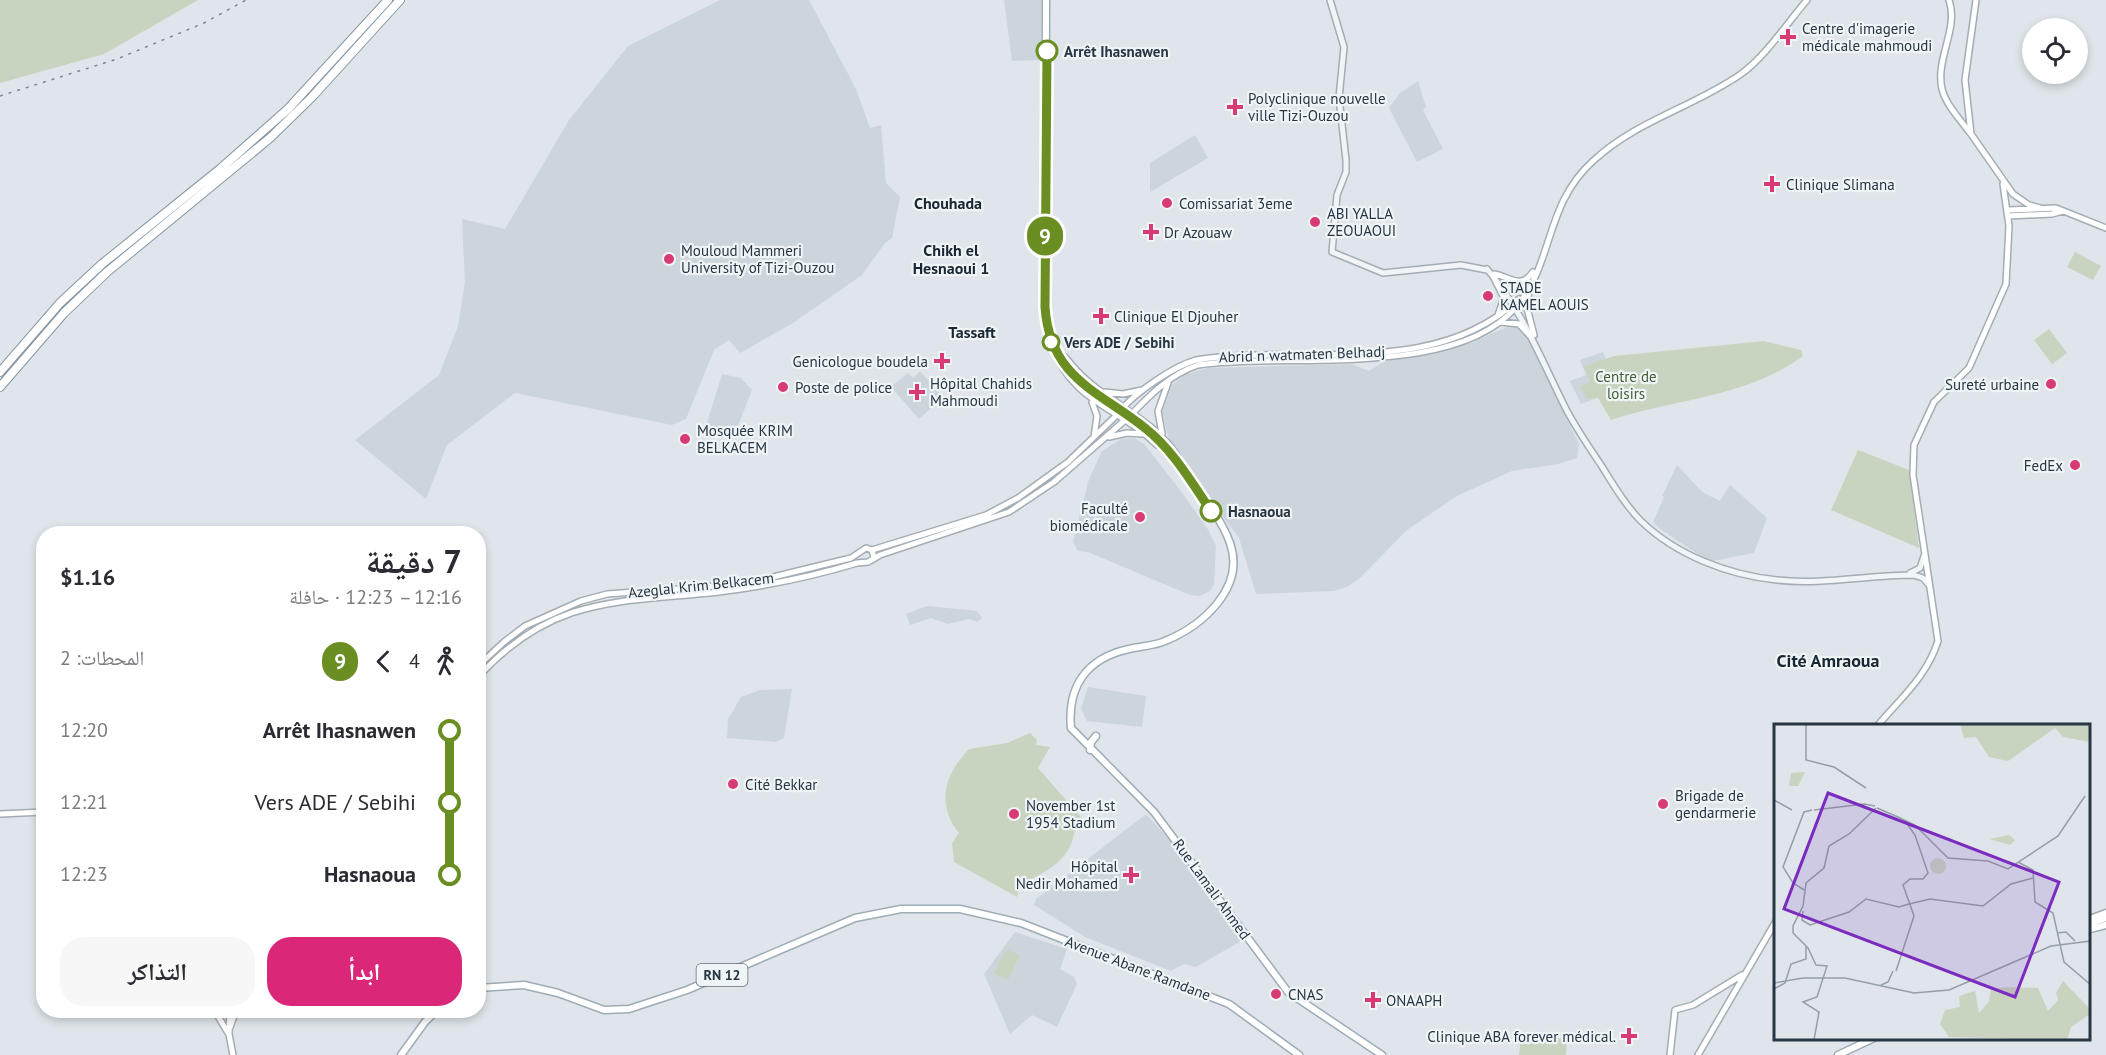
<!DOCTYPE html>
<html lang="ar">
<head>
<meta charset="utf-8">
<style>
	body { margin:0; font-family:"PT Sans","Noto Naskh Arabic",sans-serif; background:#f7f7f7; color:#2b2b33; direction:rtl; height:100vh; display:flex; flex-direction:column; font-size:22px; white-space:nowrap }
	* { box-sizing:border-box; margin:0 }
	p { font-size:20px; color:#7c7c81 }
	.icon { flex:none; width:33px; height:33px; fill:none; stroke:currentColor; stroke-width:2; stroke-linecap:round; stroke-linejoin:round }
	.map { position:relative; flex:1; overflow:hidden; direction:ltr }
	.drawer { position:absolute; left:36px; top:526px; width:450px; height:492px; display:flex; flex-direction:column; background:#fff; border-radius:24px; box-shadow:0 3px 9px #0003; direction:rtl }
	.drawer>* { flex:none }
	.badge { padding:0 12px; border-radius:20px; font-size:21px; line-height:39px }
	.fabs { position:absolute; left:2022px; top:18px; display:grid; gap:12px }
	.fabs a { display:grid; place-items:center; width:66px; height:66px; border-radius:50%; background:#fff; box-shadow:0 3px 9px #0003; font-size:30px }
	.map>.badge { position:absolute; translate:-50% -50%; box-shadow:0 0 0 3px #fff }
	.legs { display:flex; align-items:center; gap:9px; height:66px; padding:0 24px; font-size:20px }
	.legs p { margin-inline-start:auto }
	.head { display:flex; align-items:center; justify-content:space-between; height:102px; padding:0 24px }
	h1 { font-size:33px; font-weight:700; line-height:45px }
	.primary-button { display:flex; gap:12px; margin-top:auto; padding:12px 24px }
	.primary-button a { flex:1; height:69px; border-radius:24px; background:#db2777; color:#fff; font-size:24px; font-weight:700; line-height:69px; text-align:center }
	.primary-button a+a { background:#f7f7f7; color:#2b2b33 }
	ul { padding:0 24px; list-style:none }
	li { display:flex; align-items:center; gap:21px; height:72px; font-size:22px }
	li i { display:grid; place-items:center; width:9px; height:100%; margin:0 8px; background:currentColor }
	li i::after { content:''; width:15px; height:15px; margin:-8px; border:4px solid; border-radius:50%; background:#fff }
	li p { margin-inline-start:auto }
	li:first-child i { background:linear-gradient(#0000 50%,currentColor 0) }
	li:last-child i { background:linear-gradient(currentColor 50%,#0000 0) }
	.map>svg:first-child { display:block }
</style>
</head>
<body>
<div class="map">
<svg width="2106" height="1055" viewBox="0 0 2106 1055">
	<rect width="100%" height="100%" fill="#dfe5ea"/>
	<!-- built -->
	<path fill="#cdd5dc" d="M720 0H809L856 89 870 128 881 125 886 183 900 197 892 238 885 243 862 275 793 323 740 353 729 340 714 350 686 419 672 425 515 393 447 445 426 499 355 440 439 375 458 326 465 282 462 219 505 229 569 120 628 46Z
		M1004 0H1041V60L1012 61Z
		M1418 81 1426 107 1423 110 1443 149 1417 162 1389 108 1399 94Z
		M1195 135 1208 158 1150 192V163Z
		M1507 327H1520L1525 333 1579 444 1577 458 1558 464 1512 471 1457 496 1407 530 1361 577 1347 587 1334 591 1256 594 1239 538 1189 472 1185 462 1169 440 1162 412 1172 385 1184 375 1207 368 1351 364 1369 371 1383 362 1465 345Z
		M1603 352 1618 390 1581 404 1570 381 1586 375 1580 360Z
		M920 371 943 397 919 419 891 387 908 373 913 378Z
		M722 374 741 378 752 390 734 436 706 426Z
		M1134 438 1144 444 1181 491 1209 531 1216 546 1214 584 1210 591 1200 596 1190 595 1088 552 1078 551 1073 542 1089 479 1102 451 1121 439Z
		M1677 465 1702 492 1720 501 1730 485 1767 518 1754 553 1713 561 1699 555 1660 529 1653 522 1664 497 1662 496Z
		M927 606 977 611 982 618 977 622 969 619 948 624 931 618 910 625 906 614Z
		M1088 687 1146 696 1142 727 1087 721 1081 709Z
		M792 689 784 738 776 742 727 738 728 719 741 697 760 690Z
		M1146 814 1180 852 1241 941 1196 967 1184 964 1171 971 1085 937 1034 905 1036 899Z
		M1015 932 1067 949 1060 969 1074 977 1077 984 1057 1027 1032 1015 1010 1034 984 974Z"/>
	<!-- green -->
	<path fill="#c9d4c0" d="M0 0H198L104 54 0 83Z
		M2075 252 2101 266 2093 280 2067 267Z
		M2049 329 2067 353 2052 364 2034 340Z
		M1764 341 1801 350 1803 356C1748 397 1674 399 1611 420L1598 398 1587 399 1580 386 1590 382 1584 366 1614 356Z
		M1858 450 1909 470 1919 548 1831 510Z
		M1030 733 1037 740 1036 745 1050 747 1038 768 1086 823 1075 827C1073 859 1046 873 1020 884L1017 897 954 862 952 843 959 833C936 804 944 775 969 749L1007 743Z
		M1006 949 1020 955 1008 980 994 974Z
		M1521 1035 1567 1039 1566 1055H1519Z"/>
	<g fill="none" stroke-linecap="round" stroke-linejoin="round">
		<defs>
			<path id="tertiary" d="M1330 0 1344 47 1339 98 1346 160V172L1337 195 1332 252 1383 273 1461 265 1487 270
				M1487 269C1522 310 1541 359 1565 407 1575 427 1589 447 1601 465 1613 484 1625 505 1641 521 1676 555 1728 575 1777 580 1822 585 1868 575 1914 575L1923 578 1929 585
				M1910 573 1920 568 1924 556"/>
			<path id="secondary" d="M1949 0C1959 29 1935 59 1942 89 1946 105 1960 119 1970 133
				M1976 0 1965 80 1971 134 2013 194 2029 205 2040 208
				M2008 210 2056 208 2106 228
				M2008 216 2052 214 2063 211
				M1494 274C1511 277 1520 290 1533 272
				M1493 276 1504 298 1498 315
				M1529 290 1527 308 1534 335
				M1500 322 1519 324 1531 337
				M1053 348C1072 402 1122 409 1157 445
				M1065 357C1076 371 1088 383 1103 393 1134 416 1172 434 1186 474
				M1104 392 1123 394 1142 390
				M1092 402 1097 416 1094 437
				M1121 410C1136 392 1174 366 1196 360 1302 343 1433 380 1519 299
				M1126 420C1146 399 1168 375 1198 365 1285 352 1454 380 1516 307 1554 264 1544 205 1593 161 1637 120 1694 107 1741 74 1765 57 1788 22 1807 0
				M1162 434 1158 411 1168 383
				M1109 437 1127 433 1144 434
				M872 550 986 515 1018 498 1068 462 1122 410
				M478 666 504 642 525 626 581 601 607 594 706 587 769 578 851 558 866 548 872 550 874 558
				M478 677C553 595 618 603 719 592 766 586 811 577 857 563L868 562 880 555 1009 512 1054 482 1124 421
				M1878 725C1901 698 1927 676 1938 641L1913 475 1914 445 1934 402 1969 368 2006 284 2009 226 2003 184
				M0 814 44 812
				M215 1011 228 1033
				M230 1011 229 1034 233 1055
				M230 1027 236 1011
				M1670 1055 1675 1010 1693 1005 1742 975
				M1698 1055 1776 921"/>
			<path id="primary" d="M1046 0 1045 307 1047 330 1051 343
				M1182 470C1199 492 1221 517 1230 543 1246 588 1202 626 1165 641 1154 646 1141 646 1129 649 1087 658 1067 686 1071 728L1154 812 1288 992 1382 1055
				M1090 750 1091 742 1096 736
				M2090 919 2106 913
				M2090 923 2106 918
				M2090 929 2106 925
				M478 988 524 985 558 993 604 1010 629 1009 687 990 855 918 901 909H960L1021 923 1229 1004 1299 1055
				M401 1055 425 1022 436 1011
				M1838 1055 1874 1038"/>
			<path id="motorway" d="M0 372 60 303 102 264 220 169 288 109 388 0
				M0 387 64 313 107 272 270 138 312 97 400 0"/>
		</defs>
		<!-- tertiary casing -->
		<use href="#tertiary" stroke="#a4adb4" stroke-width="8"/>
		<!-- secondary casing -->
		<use href="#secondary" stroke="#a4adb4" stroke-width="8"/>
		<!-- primary casing -->
		<use href="#primary" stroke="#9eacb6" stroke-width="9"/>
		<!-- motorway casing -->
		<use href="#motorway" stroke="#8696a1" stroke-width="10"/>
		<!-- tertiary -->
		<use href="#tertiary" stroke="#f2f5f7" stroke-width="5"/>
		<!-- secondary -->
		<use href="#secondary" stroke="#fff" stroke-width="5"/>
		<!-- primary -->
		<use href="#primary" stroke="#fff" stroke-width="6"/>
		<!-- motorway -->
		<use href="#motorway" stroke="#fff" stroke-width="8"/>
		<!-- rail -->
		<path stroke="#778894" stroke-width="1.5" stroke-dasharray="3 6" stroke-linecap="butt" d="M0 96 117 59 204 23 246 0"/>
		<defs>
			<path id="primary-bridge" d="M1051 343 1080 382 1145 428 1182 470"/>
		</defs>
		<!-- primary-bridge casing -->
		<use href="#primary-bridge" stroke="#9eacb6" stroke-width="9" stroke-linecap="butt"/>
		<!-- primary-bridge -->
		<use href="#primary-bridge" stroke="#fff" stroke-width="6"/>
	</g>
	<g fill="none" stroke-linecap="round" stroke-linejoin="round">
		<defs>
			<path id="line-1" d="M1047 51 1045 307C1050 378 1097 390 1145 428 1173 450 1192 483 1211 511"/>
		</defs>
		<!-- line-1 casing -->
		<use href="#line-1" stroke="#fff" stroke-width="14"/>
		<!-- line-1 -->
		<use href="#line-1" stroke="#6b8e23" stroke-width="9"/>
	</g>
	<!-- markers -->
	<g fill="#d83b73" stroke="#eff4f7" stroke-width="2">
		<path d="M1785 28h6v6h6v6h-6v6h-6v-6h-6v-6h6z"/>
		<path d="M1232 98h6v6h6v6h-6v6h-6v-6h-6v-6h6z"/>
		<path d="M1769 175h6v6h6v6h-6v6h-6v-6h-6v-6h6z"/>
		<circle cx="1167" cy="203" r="6"/>
		<circle cx="1315" cy="222" r="6"/>
		<path d="M1148 223h6v6h6v6h-6v6h-6v-6h-6v-6h6z"/>
		<circle cx="669" cy="259" r="6"/>
		<circle cx="1488" cy="296" r="6"/>
		<path d="M1098 307h6v6h6v6h-6v6h-6v-6h-6v-6h6z"/>
		<path d="M939 352h6v6h6v6h-6v6h-6v-6h-6v-6h6z"/>
		<circle cx="2051" cy="384" r="6"/>
		<circle cx="783" cy="387" r="6"/>
		<path d="M914 383h6v6h6v6h-6v6h-6v-6h-6v-6h6z"/>
		<circle cx="685" cy="439" r="6"/>
		<circle cx="2075" cy="465" r="6"/>
		<circle cx="1140" cy="517" r="6"/>
		<circle cx="733" cy="784" r="6"/>
		<circle cx="1663" cy="804" r="6"/>
		<circle cx="1014" cy="814" r="6"/>
		<path d="M1128 866h6v6h6v6h-6v6h-6v-6h-6v-6h6z"/>
		<circle cx="1276" cy="994" r="6"/>
		<path d="M1370 991h6v6h6v6h-6v6h-6v-6h-6v-6h6z"/>
		<path d="M1626 1027h6v6h6v6h-6v6h-6v-6h-6v-6h6z"/>
	</g>
	<g fill="#fff" stroke="#6b8e23" stroke-width="3">
		<circle cx="1047" cy="51" r="10"/>
		<circle cx="1051" cy="342" r="8"/>
		<circle cx="1211" cy="511" r="10"/>
	</g>
	<g text-anchor="middle" dominant-baseline="central" stroke-width="4.5" stroke-linejoin="round" paint-order="stroke">
		<!-- shield labels -->
		<rect fill="#eff4f7" stroke="#636f78" stroke-width="1.5" x="696.5" y="964" width="51" height="22" rx="4.5"/>
		<g font-size="14" font-weight="bold" fill="#273642">
			<text x="722" y="975">RN 12</text>
		</g>
		<!-- poi labels -->
		<g font-size="15" fill="#273642" stroke="#eff4f7" text-anchor="start">
			<text x="1802" y="28">Centre d'imagerie<tspan x="1802" dy="17">médicale mahmoudi</tspan></text>
			<text x="1248" y="98">Polyclinique nouvelle<tspan x="1248" dy="17">ville Tizi-Ouzou</tspan></text>
			<text x="1786" y="184">Clinique Slimana</text>
			<text x="1179" y="203">Comissariat 3eme</text>
			<text x="1327" y="213">ABI YALLA<tspan x="1327" dy="17">ZEOUAOUI</tspan></text>
			<text x="1164" y="232">Dr Azouaw</text>
			<text x="681" y="250">Mouloud Mammeri<tspan x="681" dy="17">University of Tizi-Ouzou</tspan></text>
			<text x="1500" y="287">STADE<tspan x="1500" dy="17">KAMEL AOUIS</tspan></text>
			<text x="1114" y="316">Clinique El Djouher</text>
			<text x="928" y="361" text-anchor="end">Genicologue boudela</text>
			<text x="930" y="383">Hôpital Chahids<tspan x="930" dy="17">Mahmoudi</tspan></text>
			<text x="2039" y="384" text-anchor="end">Sureté urbaine</text>
			<text x="795" y="387">Poste de police</text>
			<text x="697" y="430">Mosquée KRIM<tspan x="697" dy="17">BELKACEM</tspan></text>
			<text x="2063" y="465" text-anchor="end">FedEx</text>
			<text x="1128" y="508" text-anchor="end">Faculté<tspan x="1128" dy="17">biomédicale</tspan></text>
			<text x="745" y="784">Cité Bekkar</text>
			<text x="1675" y="795">Brigade de<tspan x="1675" dy="17">gendarmerie</tspan></text>
			<text x="1026" y="805">November 1st<tspan x="1026" dy="17">1954 Stadium</tspan></text>
			<text x="1118" y="866" text-anchor="end">Hôpital<tspan x="1118" dy="17">Nedir Mohamed</tspan></text>
			<text x="1288" y="994">CNAS</text>
			<text x="1386" y="1000">ONAAPH</text>
			<text x="1616" y="1036" text-anchor="end">Clinique ABA forever médical.</text>
		</g>
		<!-- stop labels -->
		<g font-size="15" font-weight="bold" fill="#273642" stroke="#eff4f7" text-anchor="start">
			<text x="1064" y="51">Arrêt Ihasnawen</text>
			<text x="1064" y="342">Vers ADE / Sebihi</text>
			<text x="1228" y="511">Hasnaoua</text>
		</g>
		<!-- street labels -->
		<g font-size="15" fill="#273642" stroke="#eff4f7">
			<text transform="translate(1302 354) rotate(-2)">Abrid n watmaten Belhadj</text>
			<text transform="translate(701 585) rotate(-6)">Azeglal Krim Belkacem</text>
			<text transform="translate(1212 889) rotate(54)">Rue Lamali Ahmed</text>
			<text transform="translate(1138 968) rotate(21)">Avenue Abane Ramdane</text>
		</g>
		<!-- park labels -->
		<g font-size="15" fill="#445f33" stroke="#eff4f7">
			<text x="1626" y="376">Centre de<tspan x="1626" dy="17">loisirs</tspan></text>
		</g>
		<!-- neighbourhood labels -->
		<g font-size="16" font-weight="bold" fill="#192733" stroke="#eff4f7">
			<text x="948" y="203">Chouhada</text>
			<text x="951" y="250">Chikh el<tspan x="951" dy="18">Hesnaoui 1</tspan></text>
			<text x="972" y="332">Tassaft</text>
		</g>
		<!-- quarter labels -->
		<g font-size="18" font-weight="bold" fill="#192733" stroke="#eff4f7">
			<text x="1828" y="660">Cité Amraoua</text>
		</g>
	</g>
	<!-- overview -->
	<g transform="translate(1774 724)">
		<rect width="316" height="316" fill="#dfe5ea"/>
		<path d="M316 0V18L289 13 281 4 234 37 215 33 202 13 190 14 186 0ZM31 48 24 62H15L17 49ZM235 111 241 116 236 121 215 115ZM156 142a8 8 0 1 1 16 0a8 8 0 1 1-16 0ZM289 257 316 285V290L297 303 293 316 175 313 166 300 171 286 186 283 185 272 201 267 205 289 215 277 217 265 231 263 264 264 274 287 284 276 282 269Z" fill="#c9d4c0"/>
		<path fill="none" stroke="#959fa7" stroke-width="1.5" d="M32 0V36L60 43 92 64M0 76 18 86M103 84 124 93M40 86 90 80 101 82M124 93 141 101 174 134 214 137 234 145 284 112 311 72M131 97 141 111 154 149 149 155H136L129 161 140 192M244 138 259 146 261 178 279 189 290 238 317 261M30 166 19 159 9 143 30 88 38 86M135 180 156 175 209 182 237 160 259 154M29 187 28 196 36 201 75 188 92 175 125 183 135 180M283 209 292 208 301 217M122 247 140 192M0 259 29 254H71L140 269 175 266 277 222 317 217M107 261 114 258 119 247M0 265 11 259 17 240 32 235V223M40 316 45 288 29 278 43 273 53 242 42 241 34 224 19 209V202L29 182 32 159 50 144 55 122 75 110 102 84"/>
		<path fill="#7b2cbf" fill-opacity="0.15" stroke="#7b2cbf" stroke-width="3" d="M54 69 285 158 241 273 10 185Z"/>
		<rect width="316" height="316" fill="none" stroke="#273642" stroke-width="3"/>
	</g>
</svg>
<div class="fabs">
<a><svg class="icon" aria-label="locate" viewBox="0 0 24 24"><circle cx="12" cy="12" r="6"/><path d="M12 2v4M12 18v4M2 12h4M18 12h4"/></svg></a>
</div>
<b class="badge" style="left:1045px;top:236px;background:#6b8e23;color:#fff">9</b>
<section class="drawer">
<div class="head"><div><h1>7 دقيقة</h1><p>12:16 – 12:23 · حافلة</p></div><b>$1.16</b></div>
<div class="legs"><svg class="icon" aria-label="walk" viewBox="0 0 24 24"><circle cx="13" cy="4" r="2"/><path d="M13 8l-2 6 4 7M11 14l-3 7M7 12l3-4h3l4 4"/></svg>4<svg class="icon" aria-label="back" viewBox="0 0 24 24"><path d="M15 5l-7 7 7 7"/></svg><b class="badge" style="background:#6b8e23;color:#fff">9</b><p>المحطات: 2</p></div>
<ul>
<li><i style="color:#6b8e23"></i><b>Arrêt Ihasnawen</b><p>12:20</p></li>
<li><i style="color:#6b8e23"></i><span>Vers ADE / Sebihi</span><p>12:21</p></li>
<li><i style="color:#6b8e23"></i><b>Hasnaoua</b><p>12:23</p></li>
</ul>
<div class="primary-button"><a>ابدأ</a><a>التذاكر</a></div>
</section>
</div>
</body>
</html>
